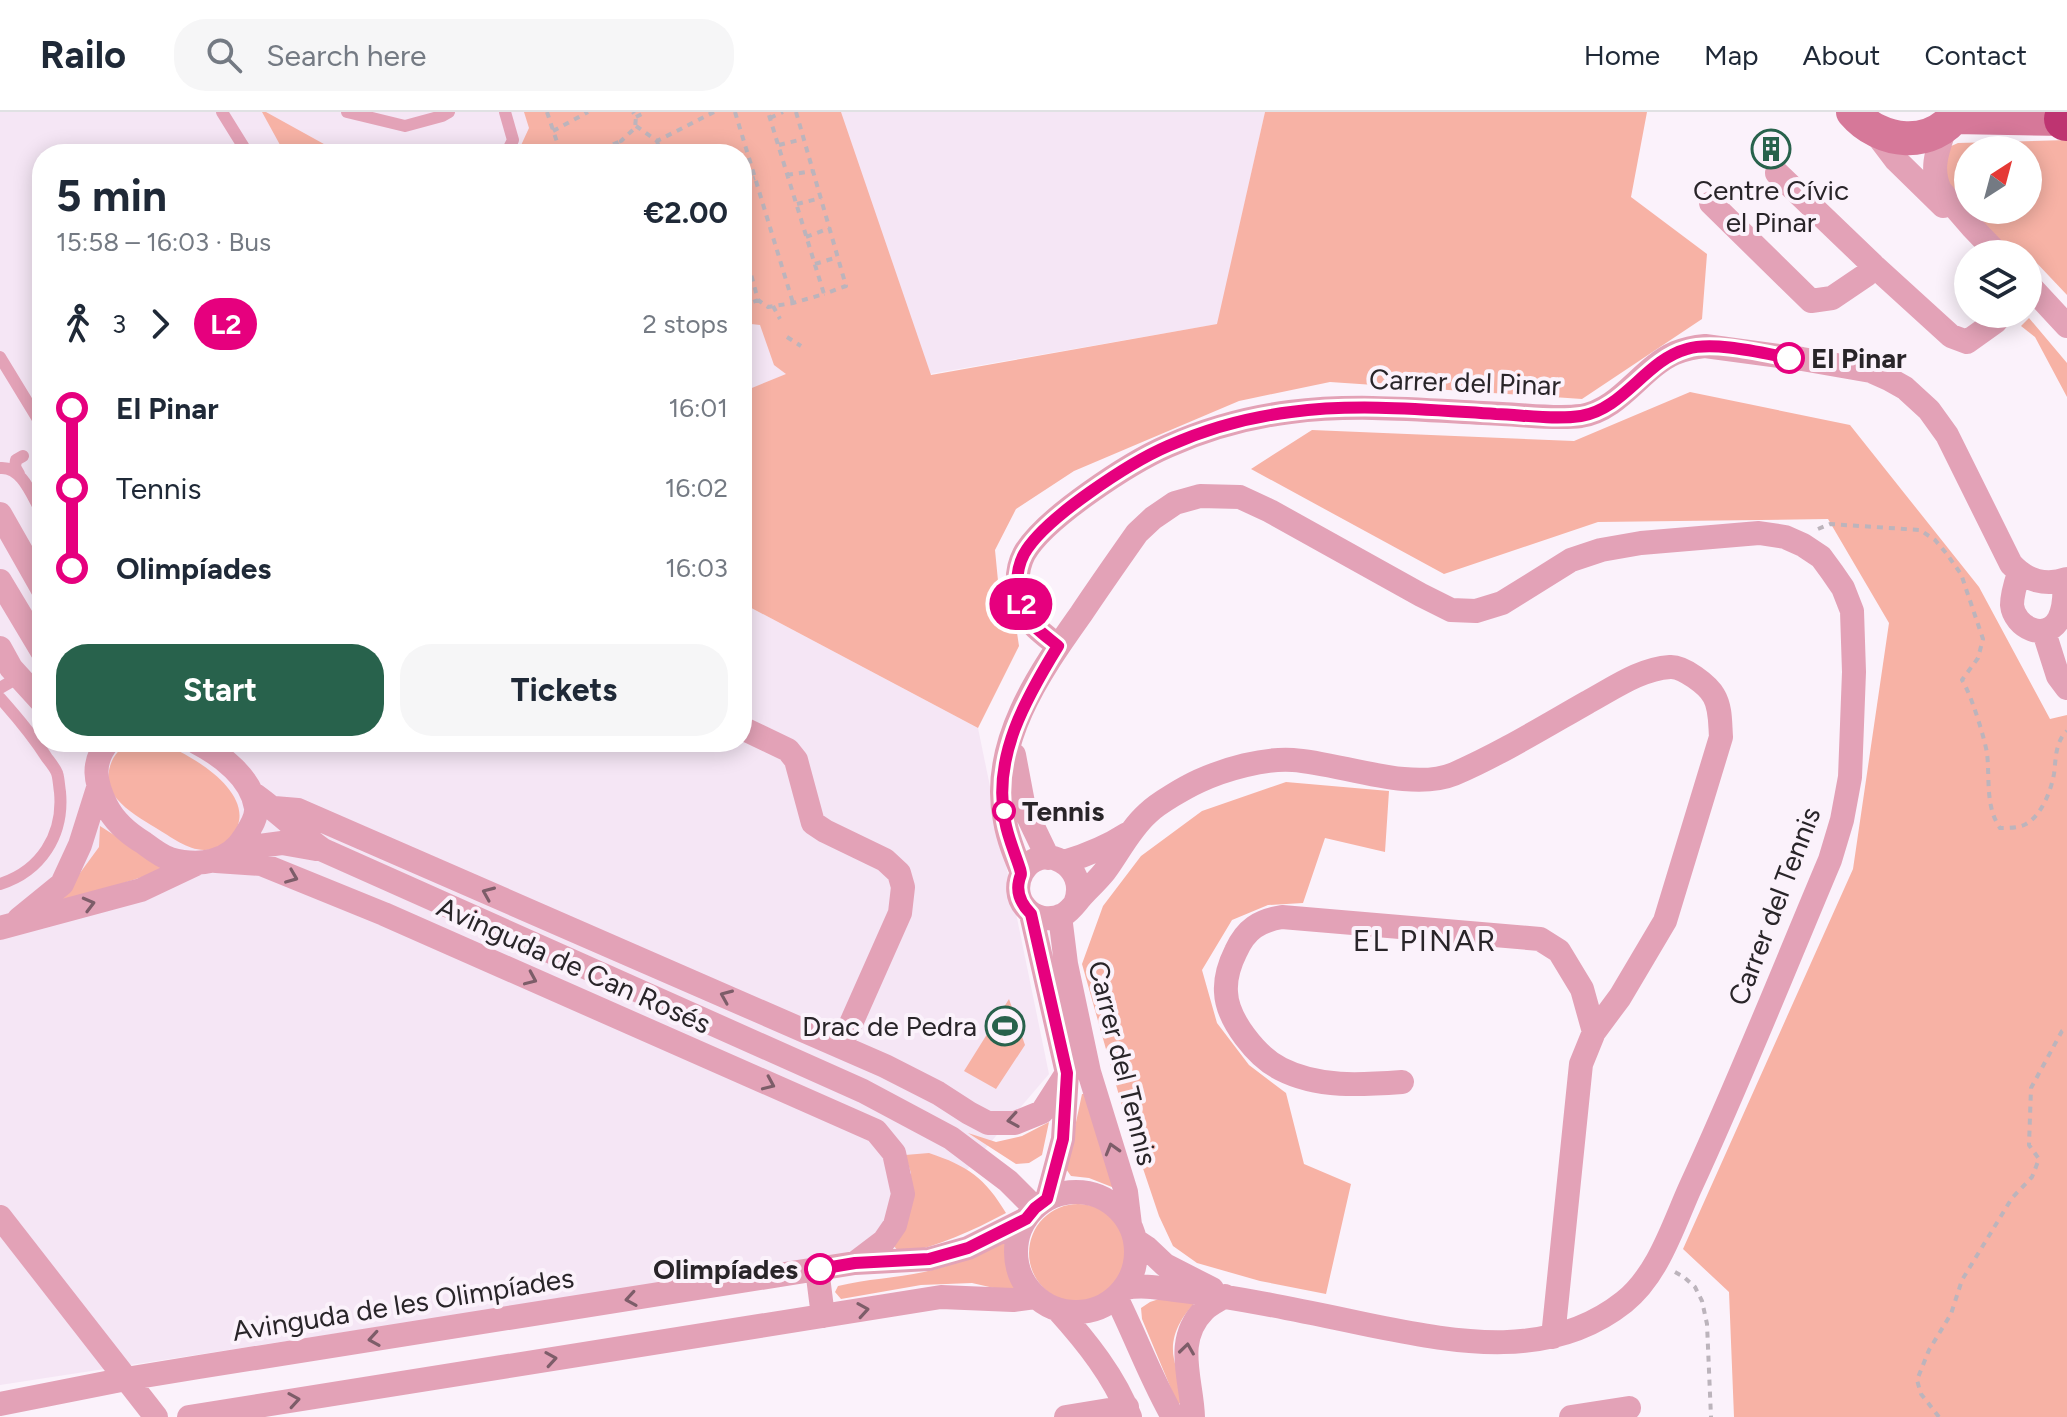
<!DOCTYPE html>
<html lang="en">
<head>
<meta charset="utf-8">
<style>
	body { margin:0; font-family:Figtree,sans-serif; background:#f6f6f7; color:#1f2937; height:100vh; display:flex; flex-direction:column; font-size:30px; white-space:nowrap }
	* { box-sizing:border-box; margin:0 }
	p { font-size:26px; color:#747a83 }
	.icon { flex:none; width:44px; height:44px; fill:none; stroke:currentColor; stroke-width:2; stroke-linecap:round; stroke-linejoin:round }
	.map { position:relative; flex:1; overflow:hidden }
	.panel { position:absolute; left:32px; top:32px; width:720px; height:608px; display:flex; flex-direction:column; background:#fff; border-radius:32px; box-shadow:0 4px 20px #0003 }
	.panel>* { flex:none }
	.badge { padding:0 16px; border-radius:26px; font-size:28px; line-height:52px }
	.needle { width:52px; rotate:36deg }
	.controls { position:absolute; left:1954px; top:24px; display:grid; gap:16px }
	.controls a { display:grid; place-items:center; width:88px; height:88px; border-radius:50%; background:#fff; box-shadow:0 4px 20px #0003; font-size:40px }
	.map>.badge { position:absolute; translate:-50% -50%; box-shadow:0 0 0 4px #fff }
	.legs { display:flex; align-items:center; gap:12px; height:88px; padding:0 24px; font-size:26px }
	.legs p { margin-inline-start:auto }
	.overview { display:flex; align-items:center; justify-content:space-between; height:136px; padding:0 24px }
	h1 { font-size:44px; font-weight:700; line-height:60px }
	.cta { display:flex; gap:16px; margin-top:auto; padding:16px 24px }
	.cta a { flex:1; height:92px; border-radius:32px; background:#28624c; color:#fff; font-size:32px; font-weight:700; line-height:92px; text-align:center }
	.cta a+a { background:#f6f6f7; color:#1f2937 }
	ul { padding:0 24px; list-style:none }
	li { display:flex; align-items:center; gap:28px; height:80px; font-size:30px }
	li i { display:grid; place-items:center; width:12px; height:100%; margin:0 10px; background:currentColor }
	li i::after { content:''; width:20px; height:20px; margin:-10px; border:6px solid; border-radius:50%; background:#fff }
	li p { margin-inline-start:auto }
	li:first-child i { background:linear-gradient(#0000 50%,currentColor 0) }
	li:last-child i { background:linear-gradient(currentColor 50%,#0000 0) }
	header { display:flex; align-items:center; gap:48px; box-sizing:border-box; height:112px; padding:0 40px; background:#fff; border-bottom:2px solid #e0e1e3 }
	header strong { font-size:38px }
	nav { display:flex; gap:44px; margin-inline-start:auto; font-size:28px }
	.search { width:560px; height:72px; background:#f6f6f7; display:flex; align-items:center; gap:20px; box-sizing:border-box; padding:0 28px; border-radius:32px; color:#747a83; font-size:30px }
	.map>svg:first-child { display:block }
</style>
</head>
<body>
<header>
<strong>Railo</strong>
<div class="search"><svg class="icon" aria-label="search" viewBox="0 0 24 24"><circle cx="10" cy="10" r="6"/><path d="M15 15l6 6"/></svg>Search here</div>
<nav><a>Home</a><a>Map</a><a>About</a><a>Contact</a></nav>
</header>
<div class="map">
<svg width="2067" height="1305" viewBox="0 0 2067 1305">
	<rect width="100%" height="100%" fill="#fbf2fb"/>
	<!-- built -->
	<path fill="#f5e6f5" d="M0 0H1265L1218 212 907 266 863 233 742 280V42H42V630H742V491L978 616 1049 962 901 1135 0 1273Z"/>
	<!-- green -->
	<path fill="#f7b2a5" fill-rule="evenodd" d="M262 0H266L342 42H285Z
		M524 0H841L931 263 1217 212 1265 0H1647L1631 85 1707 142 1702 207 1582 287 1330 270 1239 289 1074 359 1016 397 995 438 999 479 1016 514 1019 534 978 616 742 491V280L786 262 774 253 760 213 742 211V42H517L529 16Z
		M2067 28V183L2032 146 2028 150V142H2012L1962 92 1943 70 1949 35 1958 31ZM1968 38H2028V98H1968Z
		M2029 206 2067 251V285L2035 225 2021 214Z
		M1690 280 1850 313 1979 475 2050 607 2067 603V1305H1734L1729 1180 1683 1137 1853 757 1889 511 1828 407 1598 410 1444 462 1251 357 1312 318 1574 329Z
		M130 630C140 630 151 629 160 631 189 641 250 677 238 713 234 726 224 733 212 737 192 742 173 726 156 716 143 708 127 699 117 687 101 667 109 642 130 630Z
		M1286 670 1389 679 1385 740 1325 726 1303 791 1268 793 1232 808 1202 858 1217 911 1249 953 1286 981 1304 1052 1351 1072 1326 1182 1260 1169 1197 1151 1173 1134 1159 1104 1122 994 1082 852 1103 794 1141 744 1202 699Z
		M100 714 167 757 49 795 69 776 99 735Z
		M1009 887 1025 933 996 977 964 959Z
		M1082 982H1089L1117 1077 1089 1066 1071 1064 1066 1057Z
		M1049 1010 1042 1043 1029 1051 1016 1052 968 1021 996 1030 1022 1024Z
		M929 1041C968 1054 985 1066 1006 1101 972 1119 939 1134 901 1142L892 1132 909 1101 911 1061 905 1043Z
		M1029 1141a49 49 0 1 1 98 0a49 49 0 1 1-98 0Z
		M1006 1130 1019 1178 1016 1181 972 1171 921 1173 841 1187 835 1180 838 1174C866 1167 896 1166 924 1160 953 1153 979 1143 1006 1130Z
		M1168 1184 1198 1188C1182 1203 1169 1224 1174 1247 1177 1263 1183 1276 1182 1292L1177 1291 1142 1207 1141 1196 1150 1190Z"/>
	<g fill="none" stroke-linecap="round" stroke-linejoin="round">
		<!-- path -->
		<path stroke="#bcb4bc" stroke-width="4" stroke-dasharray="6 6" stroke-linecap="butt" d="M547 0 561 42
			M735 0 793 191
			M796 0 846 174 824 182
			M636 5 646 0
			M770 6 783 0
			M636 14 657 29 714 0
			M553 19 588 0
			M657 29 661 42
			M779 33 803 27
			M591 42 621 29
			M626 42 621 29 635 16 636 5 633 0
			M787 63 813 59
			M742 70 755 66
			M797 92 821 86
			M806 125 830 116
			M742 129 758 188 768 195 793 191 824 182 768 0
			M815 152 838 145
			M742 159 750 156
			M742 194 758 188
			M773 194 780 207
			M787 225 801 234
			M1818 417 1830 412 1920 418 1935 428 1946 441 1961 462 1983 527 1978 546 1962 568C1971 582 1984 624 1987 641 1990 667 1985 694 2000 716 2008 716 2019 716 2026 712 2042 703 2051 678 2054 662 2056 647 2055 630 2067 619
			M1675 1160 1684 1165 1695 1175 1702 1189 1707 1212 1711 1305
			M1939 1305 1921 1282 1917 1268 1929 1238 1951 1202 1962 1168 2012 1086 2032 1065 2039 1047 2029 1033 2031 976 2062 919 2067 915"/>
		<!-- service -->
		<path stroke="#e3a2b7" stroke-width="12" d="M222 0 248 42
			M347 0 405 14 442 4 449 0
			M505 0 513 28 506 42
			M0 245 42 314
			M0 356C22 354 32 384 42 401
			M19 362 15 355 16 348 23 344
			M0 576 19 565
			M0 586C17 605 33 624 47 646 50 650 55 656 57 661 59 667 59 675 60 680 64 723 41 759 0 772"/>
		<!-- minor -->
		<path stroke="#e3a2b7" stroke-width="24" d="M1946 13C1939 35 1929 55 1940 78L1972 115 1998 142
			M1874 19 1896 48 1943 94
			M1777 61 1873 153 1951 224 1967 230 1995 210 2002 202
			M1711 91 1811 189 1832 186 1866 163 1873 153
			M2028 172 2067 214
			M0 402 42 476
			M2019 461C2016 470 2012 483 2012 493 2014 515 2046 531 2059 507 2065 495 2065 481 2064 468
			M0 469 42 539
			M2044 520 2058 564 2067 576
			M1058 534C1046 524 1031 514 1024 500 1016 482 1015 459 1024 442 1044 406 1131 350 1168 334 1206 317 1250 305 1290 300 1359 291 1433 299 1502 302 1528 303 1555 307 1581 304 1620 298 1641 256 1675 241 1685 237 1694 235 1705 234L1802 247 1871 259 1889 267 1905 276 1929 298 1947 323 2011 452C2026 469 2046 474 2067 467
			M0 536 11 556 42 590
			M742 616 788 638 796 648 813 711 825 719 885 748 899 761 903 775 900 801 841 934
			M108 630C91 651 95 670 106 693 114 709 129 722 144 731 152 737 161 744 170 747 199 755 229 751 245 724 250 716 257 706 256 696 252 666 221 643 196 630
			M1014 643 1024 696 1048 746
			M252 681C277 698 298 720 323 738L863 979 951 1026 1008 1069 1035 1096
			M274 696 298 698 885 954 938 981 969 1001 988 1011H1015L1042 1000 1067 961
			M235 737 282 731 316 737
			M216 749 261 752 384 802 876 1019 894 1041 903 1082 895 1113 884 1129 855 1151
			M1064 750C1087 743 1107 735 1127 722
			M1022 761C1015 744 1008 727 1005 709 989 633 1039 561 1081 502 1099 475 1118 448 1137 421L1153 406 1175 391 1200 384 1240 385 1270 399 1421 483 1451 498 1476 499 1502 491 1571 448 1601 438 1641 431 1759 421 1785 425 1803 433 1821 445 1832 460 1843 476 1852 499 1854 560 1850 665 1842 708 1830 748C1784 857 1740 968 1690 1076 1673 1114 1658 1163 1624 1190 1551 1248 1459 1231 1374 1214 1311 1201 1248 1187 1184 1179 1164 1177 1145 1172 1125 1176
			M1075 792C1091 753 1040 727 1022 761 1016 772 1017 786 1025 795 1034 807 1050 809 1063 803 1070 799 1075 792 1080 786 1088 777 1097 769 1105 759 1119 740 1130 717 1148 701 1158 691 1186 675 1199 669 1225 657 1264 646 1293 648 1340 651 1410 680 1454 662 1500 642 1544 615 1588 590 1614 576 1640 557 1670 555 1683 554 1708 573 1714 584 1721 596 1720 612 1721 625L1665 809 1620 885 1594 920 1581 952 1553 1225
			M1031 802 1067 961 1063 1027 1047 1087
			M1060 804 1066 852 1089 960 1126 1080 1130 1113
			M19 807 62 772 80 733 98 676
			M0 816 141 778 196 752
			M1402 970C1361 973 1318 976 1281 957 1257 945 1227 908 1226 880 1225 865 1229 853 1236 839 1246 817 1259 809 1282 805L1540 827 1559 839 1582 877 1594 920
			M1016 1140a60 60 0 1 1 120 0a60 60 0 1 1-120 0Z
			M0 1105 156 1305
			M1135 1128 1147 1136 1165 1153 1212 1177
			M817 1157 823 1204
			M1116 1185C1136 1225 1151 1267 1173 1305
			M1058 1198C1086 1229 1115 1265 1130 1305
			M0 1292 126 1267 199 1255 855 1151 929 1147 968 1136 1026 1107
			M189 1305 941 1185 1013 1188 1035 1185
			M1066 1305 1127 1295
			M1193 1305C1192 1268 1173 1229 1204 1198 1210 1192 1219 1188 1225 1184
			M1571 1305 1629 1296"/>
		<!-- secondary -->
		<path stroke="#d67899" stroke-width="34" d="M1853 0C1880 32 1932 38 1958 0
			M1955 5 2067 7"/>
		<!-- motorway -->
		<path stroke="#be3471" stroke-width="44" d="M2066 7H2067"/>
	</g>
	<!-- one-way arrows -->
	<defs><path id="oneway-chevron" d="M-2-3.5L2.5 0L-2 3.5" fill="none" stroke-width="1.6" stroke-linecap="round" stroke-linejoin="round" transform="scale(2)"/></defs>
	<g stroke="#7d5d69">
		<use href="#oneway-chevron" transform="translate(292 765) rotate(22)"/>
		<use href="#oneway-chevron" transform="translate(488 781) rotate(-157)"/>
		<use href="#oneway-chevron" transform="translate(89 792) rotate(-15)"/>
		<use href="#oneway-chevron" transform="translate(531 867) rotate(24)"/>
		<use href="#oneway-chevron" transform="translate(726 884) rotate(-157)"/>
		<use href="#oneway-chevron" transform="translate(769 972) rotate(24)"/>
		<use href="#oneway-chevron" transform="translate(1013 1008) rotate(171)"/>
		<use href="#oneway-chevron" transform="translate(1112 1037) rotate(-106)"/>
		<use href="#oneway-chevron" transform="translate(631 1187) rotate(171)"/>
		<use href="#oneway-chevron" transform="translate(863 1198) rotate(-9)"/>
		<use href="#oneway-chevron" transform="translate(374 1227) rotate(171)"/>
		<use href="#oneway-chevron" transform="translate(1187 1237) rotate(-82)"/>
		<use href="#oneway-chevron" transform="translate(551 1247) rotate(-9)"/>
		<use href="#oneway-chevron" transform="translate(294 1288) rotate(-9)"/>
	</g>
	<g fill="none" stroke-linecap="round" stroke-linejoin="round">
		<defs>
			<path id="line-1" d="M820 1157 855 1151 929 1147 968 1136 1026 1107 1035 1096 1047 1087 1063 1027 1067 961 1031 802C1022 793 1016 782 1019 769 1021 760 1022 765 1020 757 1015 741 1008 726 1005 709 992 645 1026 586 1058 534 1046 524 1031 514 1024 500 1015 482 1015 459 1024 442 1044 406 1131 350 1168 334 1206 317 1250 305 1291 300 1358 291 1429 298 1496 302 1524 303 1554 308 1581 304 1624 297 1646 248 1687 237 1714 229 1762 241 1789 246"/>
		</defs>
		<!-- line-1 casing -->
		<use href="#line-1" stroke="#fff" stroke-width="18"/>
		<!-- line-1 -->
		<use href="#line-1" stroke="#e6007e" stroke-width="12"/>
	</g>
	<!-- icons -->
	<defs>
		<symbol id="building-ring" viewBox="-11 -11 22 22"><circle r="9.5" fill="#fbf2fb" stroke="#28624c" stroke-width="1.5"/><path d="M-4-6H4V6H1V3H-1V6H-4ZM-2.5-4.3h1.7v1.8h-1.7ZM.8-4.3h1.7v1.8H.8ZM-2.5-1h1.7V.8h-1.7ZM.8-1h1.7V.8H.8Z" fill="#28624c"/></symbol>
		<symbol id="stadium-ring" viewBox="-11 -11 22 22"><circle r="9.5" fill="#fbf2fb" stroke="#28624c" stroke-width="1.5"/><path d="M0-5a6.5 5 0 1 0 0 10a6.5 5 0 1 0 0-10ZM-3.5-1.8h7v3.6h-7Z" fill="#28624c"/></symbol>
	</defs>
	<g fill-rule="evenodd">
		<use href="#building-ring" x="1749" y="15" width="44" height="44"/>
		<use href="#stadium-ring" x="983" y="892" width="44" height="44"/>
	</g>
	<!-- markers -->
	<g fill="#fff" stroke="#e6007e" stroke-width="4">
		<circle cx="1789" cy="246" r="14"/>
		<circle cx="1004" cy="699" r="10"/>
		<circle cx="820" cy="1157" r="14"/>
	</g>
	<g text-anchor="middle" dominant-baseline="central" stroke-width="8" stroke-linejoin="round" paint-order="stroke">
		<!-- poi labels -->
		<g font-size="28" fill="#292529" stroke="#fbf2fb">
			<text x="1771" y="78">Centre Cívic<tspan x="1771" dy="32">el Pinar</tspan></text>
			<text x="977" y="914" text-anchor="end">Drac de Pedra</text>
		</g>
		<!-- stop labels -->
		<g font-size="28" font-weight="bold" fill="#292529" stroke="#fbf2fb" text-anchor="start">
			<text x="1811" y="246">El Pinar</text>
			<text x="1022" y="699">Tennis</text>
			<text x="798" y="1157" text-anchor="end">Olimpíades</text>
		</g>
		<!-- street labels -->
		<g font-size="28" fill="#292529" stroke="#fbf2fb">
			<text transform="translate(1465 270) rotate(2)">Carrer del Pinar</text>
			<text transform="translate(1774 794) rotate(-69)">Carrer del Tennis</text>
			<text transform="translate(574 853) rotate(24)">Avinguda de Can Rosés</text>
			<text transform="translate(1123 951) rotate(76)">Carrer del Tennis</text>
			<text transform="translate(403 1192) rotate(-9)">Avinguda de les Olimpíades</text>
		</g>
		<!-- neighbourhood labels -->
		<g font-size="30" letter-spacing="2" fill="#292529" stroke="#fbf2fb">
			<text x="1425" y="828">EL PINAR</text>
		</g>
	</g>
</svg>
<div class="controls">
<a><svg class="needle" viewBox="-14 -14 28 28"><path d="M0-13l5 13h-10z" fill="#e53935"/><path d="M0 13l5-13h-10z" fill="#747a83"/></svg></a>
<a><svg class="icon" aria-label="layers" viewBox="0 0 24 24"><path d="M12 4l9 5-9 5-9-5zM3 14l9 5 9-5"/></svg></a>
</div>
<b class="badge" style="left:1021px;top:492px;background:#e6007e;color:#fff">L2</b>
<section class="panel">
<div class="overview"><div><h1>5 min</h1><p>15:58 – 16:03 · Bus</p></div><b>€2.00</b></div>
<div class="legs"><svg class="icon" aria-label="walk" viewBox="0 0 24 24"><circle cx="13" cy="4" r="2"/><path d="M13 8l-2 6 4 7M11 14l-3 7M7 12l3-4h3l4 4"/></svg>3<svg class="icon" aria-label="forward" viewBox="0 0 24 24"><path d="M9 5l7 7-7 7"/></svg><b class="badge" style="background:#e6007e;color:#fff">L2</b><p>2 stops</p></div>
<ul>
<li><i style="color:#e6007e"></i><b>El Pinar</b><p>16:01</p></li>
<li><i style="color:#e6007e"></i><span>Tennis</span><p>16:02</p></li>
<li><i style="color:#e6007e"></i><b>Olimpíades</b><p>16:03</p></li>
</ul>
<div class="cta"><a>Start</a><a>Tickets</a></div>
</section>
</div>
</body>
</html>
